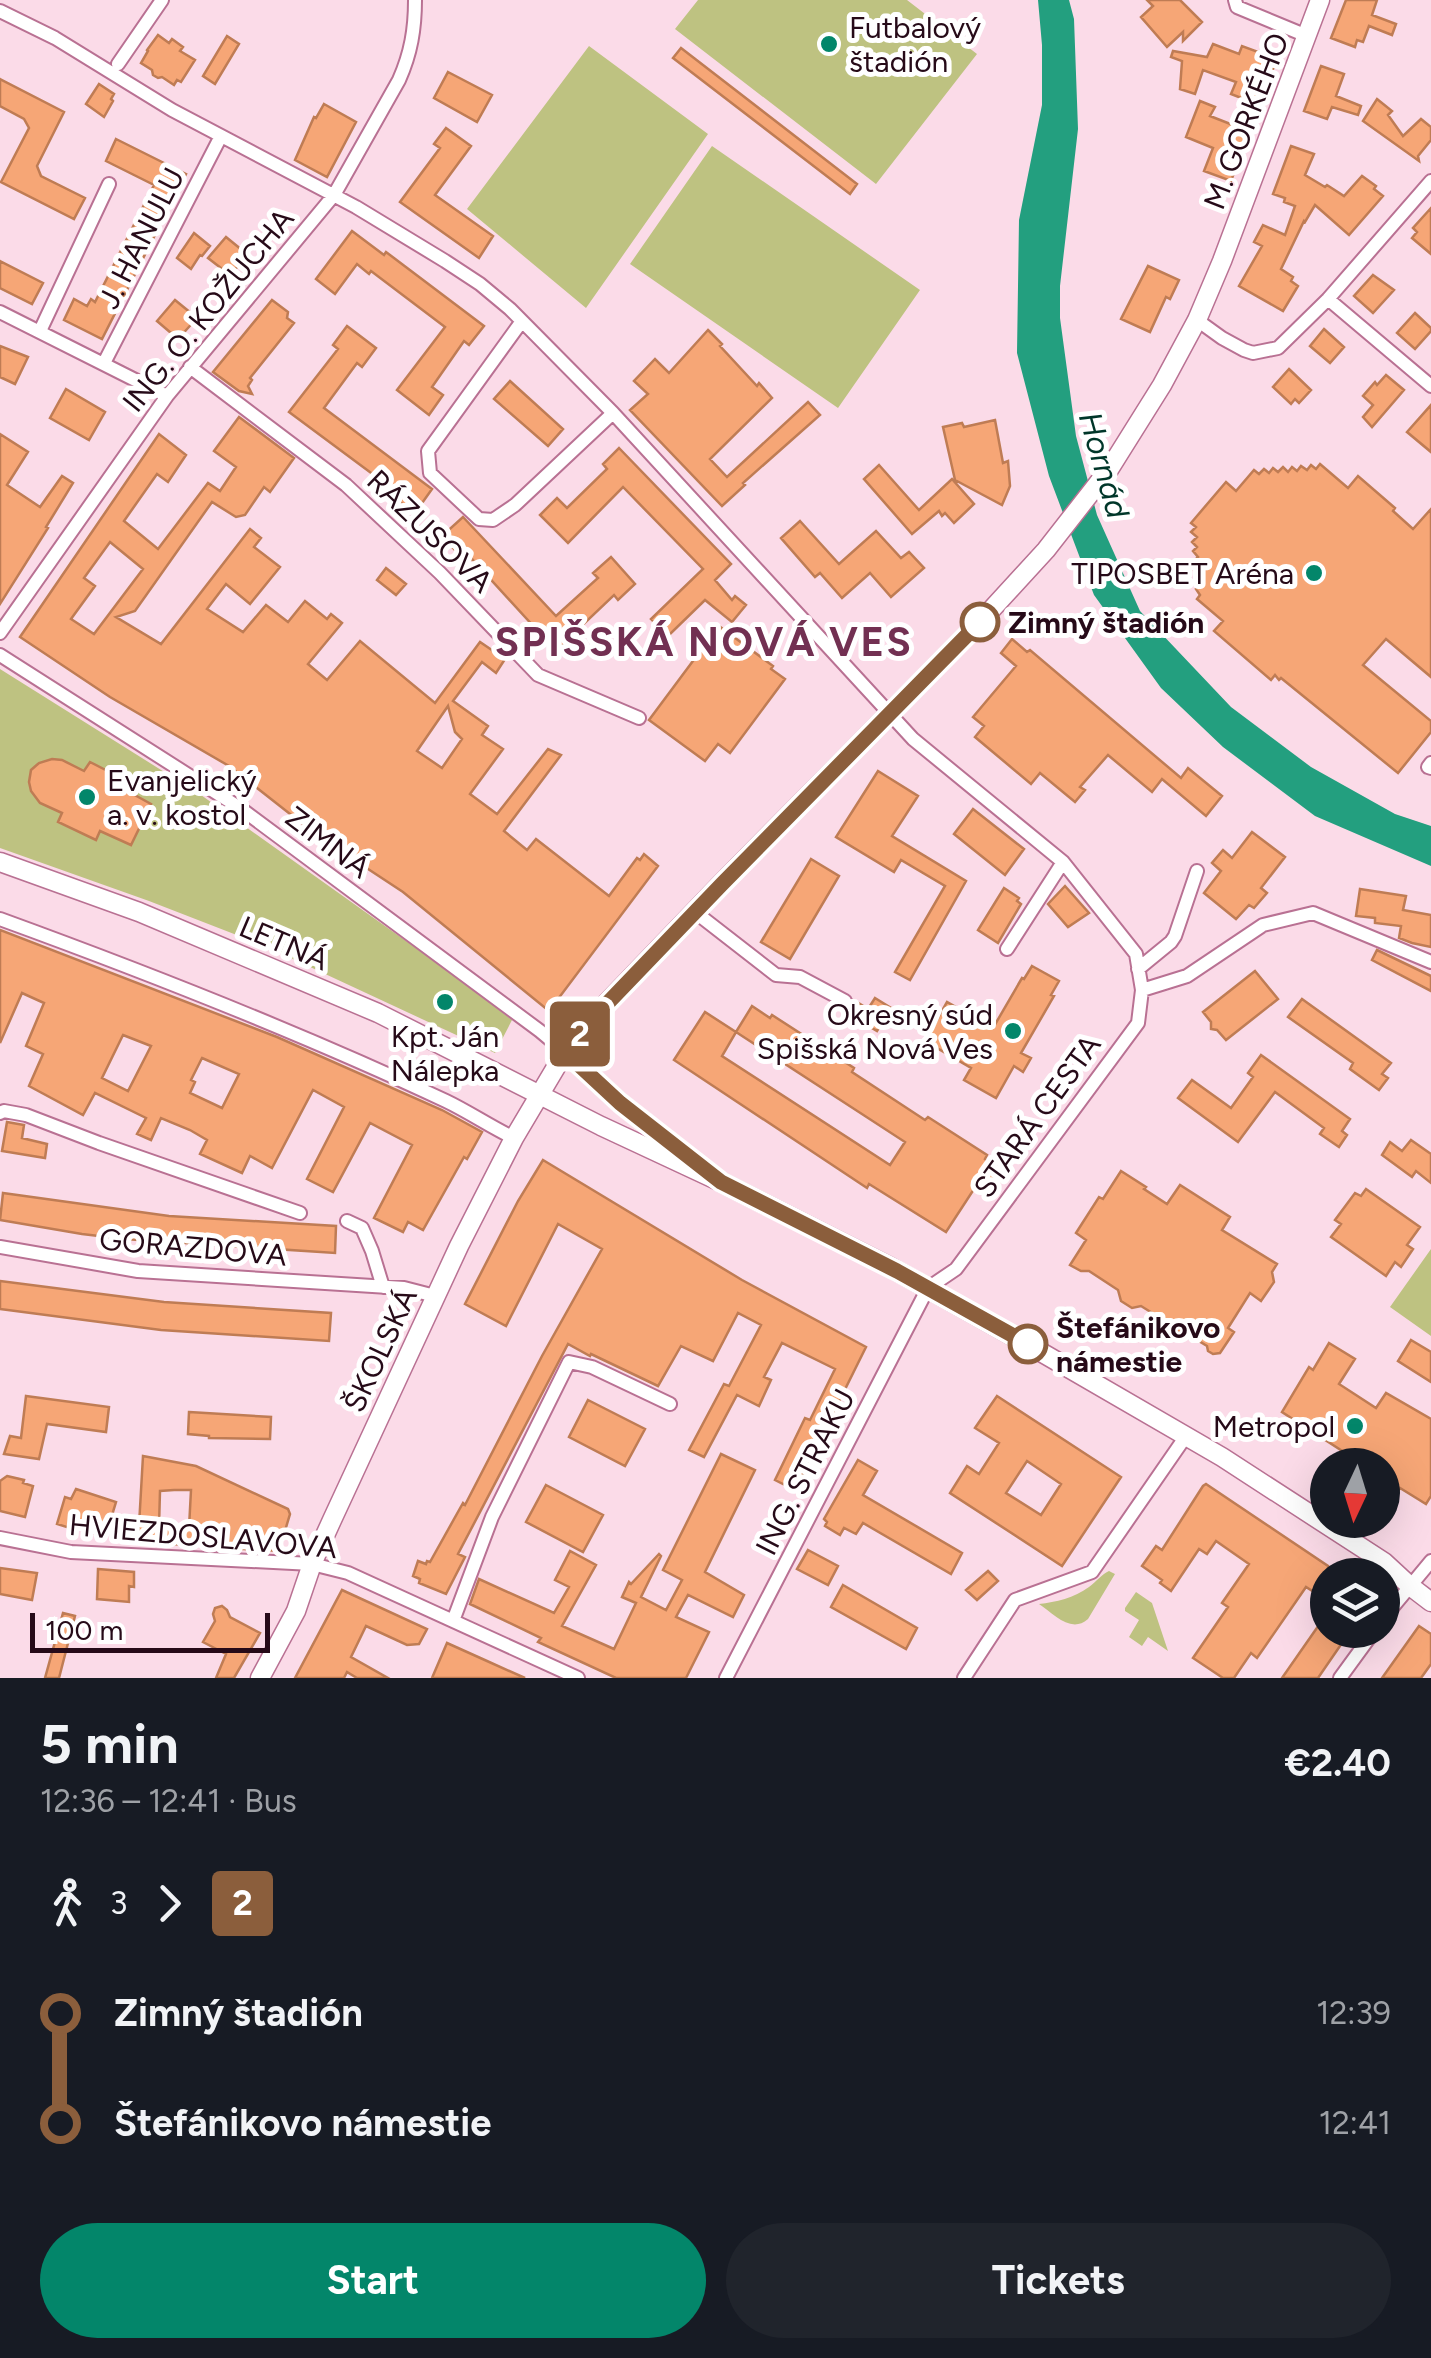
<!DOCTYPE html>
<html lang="en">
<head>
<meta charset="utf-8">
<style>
	body { margin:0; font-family:Figtree,sans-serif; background:#20242c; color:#f1f3f6; height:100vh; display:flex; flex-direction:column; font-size:38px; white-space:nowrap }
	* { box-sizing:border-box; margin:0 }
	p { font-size:32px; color:#9ea1a6 }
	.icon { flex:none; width:55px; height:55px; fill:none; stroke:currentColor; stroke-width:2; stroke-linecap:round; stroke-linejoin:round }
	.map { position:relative; height:1678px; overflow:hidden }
	.side { display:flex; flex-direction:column; background:#171b24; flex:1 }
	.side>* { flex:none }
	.badge { padding:0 20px; border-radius:8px; font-size:35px; line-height:65px }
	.needle { width:65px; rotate:184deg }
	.tools { position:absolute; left:1310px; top:1448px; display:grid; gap:20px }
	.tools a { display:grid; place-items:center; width:90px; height:90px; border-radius:50%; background:#171b24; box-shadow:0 10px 40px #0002; font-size:50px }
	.scale { position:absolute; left:30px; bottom:25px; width:240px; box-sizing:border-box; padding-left:10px; border:5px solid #260a18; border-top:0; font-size:28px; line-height:35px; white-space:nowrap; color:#260a18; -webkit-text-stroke:8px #fff; paint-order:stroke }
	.map>.badge { position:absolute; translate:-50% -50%; box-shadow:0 0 0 5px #fff }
	.legs { display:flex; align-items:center; gap:15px; height:110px; padding:0 40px; font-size:32px }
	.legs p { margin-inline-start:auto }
	.overview { display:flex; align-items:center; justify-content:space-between; height:170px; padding:0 40px }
	h1 { font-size:55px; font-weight:700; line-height:75px }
	.primary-button { display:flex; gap:20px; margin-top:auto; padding:20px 40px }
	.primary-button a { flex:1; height:115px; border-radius:60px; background:#03866a; color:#fff; font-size:40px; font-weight:700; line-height:115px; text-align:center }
	.primary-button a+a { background:#20242c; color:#f1f3f6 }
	ul { padding:0 40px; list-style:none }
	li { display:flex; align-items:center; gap:35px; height:110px; font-size:38px }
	li i { display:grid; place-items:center; width:15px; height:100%; margin:0 12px; background:currentColor }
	li i::after { content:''; width:25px; height:25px; margin:-12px; border:8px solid; border-radius:50%; background:#171b24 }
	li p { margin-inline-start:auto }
	li:first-child i { background:linear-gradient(#0000 50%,currentColor 0) }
	li:last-child i { background:linear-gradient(currentColor 50%,#0000 0) }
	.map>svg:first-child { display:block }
</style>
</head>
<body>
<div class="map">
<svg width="1431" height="1678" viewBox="0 0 1431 1678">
	<rect width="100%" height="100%" fill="#fbdbe8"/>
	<!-- green -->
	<path fill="#bec281" d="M698 0H907L977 54 876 184 675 29Z
		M589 46 708 134 586 308 467 209Z
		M712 146 920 290 838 408 630 264Z
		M0 669 201 795 458 978 512 1020 495 1053 265 946 149 901 0 848Z
		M1431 1249V1336L1390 1307Z
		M1109 1571 1115 1574 1088 1619C1071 1634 1054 1614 1039 1604 1056 1602 1074 1598 1089 1587 1097 1581 1101 1575 1109 1571Z
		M1136 1592 1152 1603 1168 1651 1148 1637 1142 1646 1129 1637 1139 1620 1125 1611V1608Z"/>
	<!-- water -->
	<path fill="#239f7f" d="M1038 0H1069L1074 19 1078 129 1060 286V318L1076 436 1097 515 1140 611 1231 707 1311 767 1395 814 1431 826V866L1315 816 1223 747 1161 688 1094 595 1049 476 1017 353 1019 220 1042 105V45Z"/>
	<!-- building -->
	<path fill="#f6a676" stroke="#bf7c54" stroke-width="2.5" fill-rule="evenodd" d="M1147 0H1180L1202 22 1183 41V32L1167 47 1141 17 1153 6Z
		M1346 0H1377L1372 15 1396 24 1392 35 1369 26 1363 42 1357 40 1355 47 1331 38Z
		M158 35 169 43 172 39 183 47 180 51 195 60 181 82 177 80 174 85 162 77 158 78 153 75 152 70 141 63 148 51 147 50Z
		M227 36 239 44 215 84 203 76Z
		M1213 44 1239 54 1242 46 1277 59 1259 105 1231 94 1236 82 1203 70 1195 94 1180 89 1182 61 1171 57 1173 51 1207 57Z
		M681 48 857 184 850 194 673 58Z
		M1321 66 1344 74 1336 96 1361 106 1358 115 1332 107 1327 119 1304 111Z
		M448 72 492 95 477 122 434 98Z
		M0 79 64 112 37 166 41 176 85 198 74 219 1 182 29 128 24 119 0 106Z
		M99 84 114 94 111 99 113 101 104 117 86 104Z
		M1377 99 1392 111 1388 115 1403 136 1421 119 1431 127V140L1418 156 1419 161 1363 121Z
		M1200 101 1215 107 1210 116 1233 125 1231 130 1248 136 1231 181 1204 171 1213 148 1186 137Z
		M324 104 356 122 327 177 295 160 314 117 316 118Z
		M446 128 471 146 435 195 493 236 479 258 400 202 440 148 434 144Z
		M116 139 186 174 102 339 64 320 74 299 87 306 91 299 95 302 154 185 106 161Z
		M1291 146 1314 154 1305 175 1325 187 1327 185 1344 196 1362 176 1376 186 1374 189 1383 196 1349 235 1315 205 1305 222 1304 221 1281 269 1293 277 1291 281 1298 286 1283 311 1239 286 1262 246 1254 242 1263 225 1285 235 1295 206 1284 202 1285 198 1273 194Z
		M1431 208V254L1412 238 1417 232 1413 228Z
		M352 231 384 255 386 252 484 326 469 345 464 341 432 387 443 395 429 415 397 390 445 327 371 271 369 274 357 264 335 294 316 279Z
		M194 233 210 246 202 256 200 255 191 269 177 258Z
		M226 237 248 255 230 275 208 258Z
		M0 261 43 283 32 304 0 288Z
		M1148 266 1179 280 1170 299 1166 297 1150 332 1121 319Z
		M1373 275 1394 290 1373 313 1354 296Z
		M175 300 197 318 178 339 157 321Z
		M272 300 288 312 287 318 294 323 250 378 252 380 248 386 252 394 239 391 213 372Z
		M1415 313 1431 328V331L1415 349 1397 333Z
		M347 326 376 348 362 367 357 363 324 408 432 489 415 513 386 492 390 487 289 412 338 349 333 345Z
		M1324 329 1344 347 1330 363 1310 346Z
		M708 330 722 344 720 346 757 386 759 383 772 398 710 459 727 477 808 402 820 415 743 483 745 485 722 506 630 410 648 394 634 381 655 359 669 373Z
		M0 346 28 357 15 384 0 377Z
		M1289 369 1311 390 1299 403 1295 399 1291 404 1273 387Z
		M1386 375 1404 390 1372 427 1363 417 1373 405 1363 396 1375 382 1377 385Z
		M510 381 563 429 548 446 494 399Z
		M66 389 105 412 89 440 50 418Z
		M1431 405V452L1407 432Z
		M239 417 294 458 270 492 264 487 245 515 236 517 212 502 135 611 116 617 161 644 250 529 261 538 254 547 280 567 250 604 226 584 207 609 243 632 266 605 288 622 305 601 327 619 331 614 342 623 308 664 327 680 360 641 435 703 480 642 505 659 496 673 482 662 453 701 488 726 482 735 503 749 470 794 497 814 548 749 561 755 504 831 527 850 536 839 609 896 637 858 640 860 644 854 658 866 549 1011 403 892 318 836 229 766 110 697 20 637 159 434 186 455 168 482 157 474 124 521 158 549 208 483 220 491 236 467 214 451ZM110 542 143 569 94 634 71 619 95 586 84 578ZM448 706 455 732 462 739 442 768 417 751Z
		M995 420 1003 463 1008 461 1010 486 1002 505 955 480 943 427 962 423 964 427Z
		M0 434 28 452 7 485 40 507 62 476 73 483 46 527 48 528 0 604Z
		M619 448 731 564 715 580 732 600 735 596 746 605 732 622 705 600 668 636 651 619 703 569 623 487 568 543 540 515 557 498 567 508 607 469 603 464Z
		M1320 464 1348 488 1358 476 1395 508 1393 511 1413 529 1431 509V677L1386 639 1363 665 1431 721V732L1398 773 1281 678 1279 680 1275 675 1271 680 1214 631 1223 621 1197 599 1200 595 1196 589 1200 586 1195 580 1199 576 1194 570 1199 567 1194 561 1198 557 1193 551 1197 547 1192 542 1197 537 1191 532 1196 527 1191 523 1226 482 1236 491 1254 470 1259 474 1264 469 1269 473 1273 468 1278 472 1283 467 1288 472 1292 467 1297 471 1301 466 1307 470 1311 465 1316 469Z
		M879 465 919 510 952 479 974 504 954 523 945 513 942 516 939 511 912 534 864 479Z
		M463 517 556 616 598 578 593 573 611 557 635 584 618 600 614 595 573 634 557 652 472 559 467 563 442 536Z
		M800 521 839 564 876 531 901 558 909 552 924 568 891 597 870 573 842 598 820 573 815 577 781 538Z
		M386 568 406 584 396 595 377 580Z
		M719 626 773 666 771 669 785 679 730 753 718 744 705 761 649 720Z
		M1012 639 1027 652 1030 650 1181 778 1188 768 1222 796 1206 816 1162 779 1152 792 1108 755 1080 787 1085 790 1075 802 1040 773 1031 784 975 737 984 726 973 717 1016 666 1001 653Z
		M52 759 62 760 84 771 90 762 125 780 122 788 151 804 131 845 100 831 96 840 58 822 62 813 40 803 31 791 29 782 31 770 39 763Z
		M878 771 918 796 892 836 966 881 910 980 895 972 945 886 901 860 894 872 836 837Z
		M973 809 1024 849 1005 875 954 834Z
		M1252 832 1285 857 1261 888 1267 893 1254 908 1249 905 1236 919 1204 893 1221 871 1212 863 1223 850 1232 858Z
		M811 859 839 876 790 959 761 942Z
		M1065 886 1089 913 1068 927 1048 904Z
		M1004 888 1019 898 1017 901 1021 904 998 943 978 930Z
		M1360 889 1406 896 1403 910 1431 915V947L1412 943 1399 938 1401 926 1375 923V918L1356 916Z
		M0 930 277 1037 442 1110 482 1132 467 1159 464 1157 423 1230 408 1222 403 1232 374 1218 412 1145 370 1123 333 1192 307 1179 344 1107 313 1090 272 1168 250 1156 242 1173 200 1154 207 1140 190 1130 161 1118 151 1140 137 1134 146 1118 95 1093 83 1115 29 1086 43 1054 26 1046 44 1003 22 993 0 1043ZM123 1035 151 1046 128 1091 102 1078ZM202 1058 239 1074 222 1108 190 1093 195 1082 191 1080Z
		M1377 950 1431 976V991L1372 960Z
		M1032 966 1059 981 1051 995 1054 996 1021 1053 1031 1058 1023 1072 1014 1066 996 1098 964 1080 971 1068 925 1041 947 1002 993 1028 1022 978 1024 979Z
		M1255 971 1278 999 1226 1040 1217 1030 1211 1029V1022L1203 1012Z
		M875 998 891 1008 877 1031 850 1015 857 1002 868 1009Z
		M1302 999 1391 1063 1382 1074 1388 1078 1379 1090 1350 1069 1353 1063 1288 1017Z
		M752 1006 770 1018 772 1015 854 1068 852 1072 925 1120 928 1117 987 1155 985 1159 995 1166 992 1171 1003 1178 991 1196 980 1189 978 1192 974 1189 946 1232 869 1184 867 1188 861 1184 674 1060 705 1012 736 1032ZM736 1032 905 1142 890 1165 722 1056Z
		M1261 1055 1350 1119 1342 1131 1347 1135 1339 1147 1320 1134 1324 1128 1275 1092 1238 1142 1178 1098 1192 1080 1231 1108 1253 1077 1248 1073Z
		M7 1122 24 1125 22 1138 47 1144 45 1158 2 1151Z
		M1411 1140 1431 1154V1183L1416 1171 1412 1177 1382 1155 1390 1142 1402 1151Z
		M543 1160 742 1280 866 1347 795 1490 775 1480 805 1418 810 1420 835 1369 782 1343 764 1377 771 1380 759 1406 737 1395 704 1457 689 1450 724 1384 729 1386 761 1325 738 1313 713 1361 681 1346 658 1386 591 1354 590 1356 568 1344 458 1554 465 1557 446 1594 419 1583 420 1579 413 1576 418 1561 426 1564 427 1561 430 1562 463 1503 465 1505 542 1356 602 1249 558 1224 506 1326 465 1304 518 1201Z
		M1121 1171 1146 1187 1144 1189 1167 1204 1180 1185 1230 1217 1222 1230 1277 1264 1272 1272 1274 1282 1261 1301 1250 1293 1228 1328 1234 1332 1220 1353 1213 1354 1208 1351 1207 1346 1192 1337 1176 1331 1178 1329 1141 1306 1132 1308 1121 1301 1118 1290 1089 1271H1081L1070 1265 1086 1240 1076 1233 1099 1197 1103 1199Z
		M1366 1189 1420 1227 1407 1245 1413 1249 1401 1267 1395 1262 1386 1276 1331 1237 1341 1224 1335 1220 1355 1193 1361 1196Z
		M3 1193 169 1216 336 1226 335 1253 124 1239 82 1234 0 1220Z
		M0 1281 164 1302 331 1313 329 1341 161 1330 0 1309Z
		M1411 1340 1431 1352V1382L1398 1361Z
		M1329 1343 1355 1359 1339 1384 1376 1408 1386 1393 1431 1419V1496L1426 1504 1400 1488 1394 1499 1382 1491V1465H1364L1282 1412 1309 1367 1313 1370Z
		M26 1396 109 1407 106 1432 47 1424 39 1459 4 1454 10 1436 21 1438Z
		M997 1396 1121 1477 1062 1566 950 1493 967 1466 979 1474 999 1443 975 1428ZM1027 1461 1061 1484 1041 1515 1006 1493Z
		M588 1400 645 1429 625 1466 569 1437Z
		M189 1412 271 1417 270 1439 209 1438V1436L188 1434Z
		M721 1454 755 1470 705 1572 744 1595 733 1617 688 1595 676 1617 709 1632 686 1678H616L538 1642 541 1638 470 1604 479 1579 554 1613 569 1587 555 1580 570 1551 596 1565 562 1626 614 1649 636 1603 622 1597 629 1582 631 1584 659 1554 661 1556 641 1597 666 1610 682 1580 663 1570Z
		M143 1456 196 1466 288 1509 290 1514 279 1551 226 1548 225 1546 138 1543ZM174 1490H191L189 1528 159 1527 160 1491Z
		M858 1460 877 1471 863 1495 962 1553 951 1574 863 1523 856 1534 844 1528 840 1535 825 1526 827 1522 824 1519Z
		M7 1476 24 1480 23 1483 33 1486 25 1517 0 1511V1481Z
		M1206 1484 1328 1566V1601L1306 1587 1257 1658 1251 1653 1234 1678H1223L1193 1658 1228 1607 1222 1603 1249 1564 1216 1541 1207 1554 1199 1549 1171 1591 1160 1583 1162 1580 1142 1566 1156 1546 1162 1550 1203 1486Z
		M546 1485 603 1515 583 1552 526 1522Z
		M76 1489 116 1502 106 1535 98 1533V1535L74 1526 73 1529 57 1524 65 1497 71 1499Z
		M808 1550 838 1566 828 1585 797 1569Z
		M0 1568 37 1573 32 1600 0 1594Z
		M98 1569 134 1572V1587L129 1586V1602L97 1599Z
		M988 1571 998 1581 977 1600 966 1590Z
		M843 1585 917 1628 906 1649 831 1607Z
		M342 1590 427 1629 419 1644 407 1645 366 1626 351 1657 388 1678H357L347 1672 344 1678H295Z
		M222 1606 227 1610 230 1617 260 1633 234 1678H216L226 1654 203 1642 215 1621 213 1614 215 1608Z
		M1328 1612V1630H1351L1318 1678H1282Z
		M63 1613 75 1616 59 1678H45Z
		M1419 1626 1431 1634V1664L1421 1678H1382Z
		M447 1643 487 1661 525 1678H432Z"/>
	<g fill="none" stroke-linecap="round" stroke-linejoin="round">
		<defs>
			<path id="street" d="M1235 0 1237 7 1307 36
				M0 11 55 38 172 110 356 207 445 261 480 284 510 309 613 413 913 739 1063 862 1136 954 1142 990 1138 1023 956 1269 928 1288 726 1678
				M118 64 162 0
				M1328 299 1431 386
				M0 312 167 396
				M1197 320 1222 338 1244 350 1253 353 1278 348 1328 299 1431 181
				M522 321 428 451 430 473 479 519 493 520 515 505 613 413
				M40 331 109 184
				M104 363 221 136
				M190 367 346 485 440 573 538 675 639 718
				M0 633 167 396 334 195 399 80C411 53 415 29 415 0
				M0 655 240 808 540 1031 565 1052
				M1431 763 1428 767 1431 768
				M695 912 776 975 800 977 845 1001
				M0 919C151 974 301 1033 446 1101 469 1112 491 1127 514 1138
				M1007 949 1063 862
				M1138 969 1171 942 1175 936 1197 871
				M1142 990 1187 976 1263 925 1313 913 1431 962
				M0 1113 4 1111 26 1115 99 1143 300 1213
				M347 1221 362 1228 372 1251 383 1287
				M0 1247 138 1271 404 1288 435 1296
				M0 1538 71 1552 312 1564 348 1573 578 1678
				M1382 1620 1431 1561
				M453 1621 492 1517 569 1362 592 1367 670 1404
				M964 1678 1015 1600 1092 1572 1186 1436
				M1340 1678 1375 1630"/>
			<path id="secondary" d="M0 862 139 912 378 1013 601 1126 721 1182 890 1267 1027 1344 1222 1457 1384 1562 1410 1586 1431 1602
				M565 1052 620 1103 694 1161
				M260 1678 296 1611 312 1564 332 1520 459 1246 514 1138 565 1052 601 1009 721 884 980 622 1046 550 1110 468 1162 385 1197 320 1222 261 1320 0"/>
		</defs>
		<!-- street casing -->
		<use href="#street" stroke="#b97193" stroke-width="16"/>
		<!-- secondary casing -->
		<use href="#secondary" stroke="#b97193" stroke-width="21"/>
		<!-- street -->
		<use href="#street" stroke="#fff" stroke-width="12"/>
		<!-- secondary -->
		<use href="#secondary" stroke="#fff" stroke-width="18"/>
	</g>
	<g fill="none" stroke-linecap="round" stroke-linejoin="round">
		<defs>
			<path id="line-1" d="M980 622 722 884 601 1010 565 1052 620 1103 721 1182 897 1271 1028 1344"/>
		</defs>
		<!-- line-1 casing -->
		<use href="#line-1" stroke="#fff" stroke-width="22"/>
		<!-- line-1 -->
		<use href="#line-1" stroke="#8b5e3c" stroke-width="15"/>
	</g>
	<!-- markers -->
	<g fill="#03866a" stroke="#fff" stroke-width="4">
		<circle cx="829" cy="44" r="10"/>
		<circle cx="1314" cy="573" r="10"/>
		<circle cx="87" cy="797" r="10"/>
		<circle cx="445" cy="1002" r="10"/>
		<circle cx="1013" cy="1031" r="10"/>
		<circle cx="1355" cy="1426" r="10"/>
	</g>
	<g fill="#fff" stroke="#8b5e3c" stroke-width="5">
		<circle cx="980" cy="622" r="18"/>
		<circle cx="1028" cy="1344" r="18"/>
	</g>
	<g text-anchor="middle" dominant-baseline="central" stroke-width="10" stroke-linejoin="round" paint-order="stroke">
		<!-- poi labels -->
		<g font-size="30" fill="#260a18" stroke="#fff" text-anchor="end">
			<text x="849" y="27" text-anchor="start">Futbalový<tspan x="849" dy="34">štadión</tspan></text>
			<text x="1294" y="573">TIPOSBET Aréna</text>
			<text x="107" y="780" text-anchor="start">Evanjelický<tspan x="107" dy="34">a. v. kostol</tspan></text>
			<text x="993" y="1014">Okresný súd<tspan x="993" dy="34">Spišská Nová Ves</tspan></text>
			<text x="445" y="1036" text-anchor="middle">Kpt. Ján<tspan x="445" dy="34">Nálepka</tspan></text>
			<text x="1335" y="1426">Metropol</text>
		</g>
		<!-- street labels -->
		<g font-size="30" fill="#260a18" stroke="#fff">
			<text transform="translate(1246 121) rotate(-69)">M. GORKÉHO</text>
			<text transform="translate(141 238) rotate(-63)">J. HANULU</text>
			<text transform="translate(208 310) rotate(-51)">ING. O. KOŽUCHA</text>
			<text transform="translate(430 531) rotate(44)">RÁZUSOVA</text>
			<text transform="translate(328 842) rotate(37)">ZIMNÁ</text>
			<text transform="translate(284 943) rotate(23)">LETNÁ</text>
			<text transform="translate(1037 1116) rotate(-54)">STARÁ CESTA</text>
			<text transform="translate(193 1247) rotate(5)">GORAZDOVA</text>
			<text transform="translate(380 1350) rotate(-65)">ŠKOLSKÁ</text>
			<text transform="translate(805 1472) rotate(-63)">ING. STRAKU</text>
			<text transform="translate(203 1536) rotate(5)">HVIEZDOSLAVOVA</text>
		</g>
		<!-- stop labels -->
		<g font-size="30" font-weight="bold" fill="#260a18" stroke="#fff" text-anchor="start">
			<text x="1008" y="622">Zimný štadión</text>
			<text x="1056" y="1327">Štefánikovo<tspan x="1056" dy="34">námestie</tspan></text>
		</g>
		<!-- water labels -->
		<g font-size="32" font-style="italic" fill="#003629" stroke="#fff">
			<text transform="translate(1104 465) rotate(74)">Hornád</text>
		</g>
		<!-- district labels -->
		<g font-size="40" font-weight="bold" letter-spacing="2.5" fill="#723052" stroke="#fff">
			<text x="704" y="642">SPIŠSKÁ NOVÁ VES</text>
		</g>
	</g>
</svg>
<div class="tools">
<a><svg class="needle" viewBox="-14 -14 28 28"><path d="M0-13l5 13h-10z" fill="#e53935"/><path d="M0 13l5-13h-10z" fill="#9ea1a6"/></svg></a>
<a><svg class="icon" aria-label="layers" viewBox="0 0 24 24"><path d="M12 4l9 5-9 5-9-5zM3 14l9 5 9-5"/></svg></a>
</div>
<div class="scale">100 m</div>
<b class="badge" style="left:580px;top:1034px;background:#8b5e3c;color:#fff">2</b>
</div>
<section class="side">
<div class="overview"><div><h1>5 min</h1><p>12:36 – 12:41 · Bus</p></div><b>€2.40</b></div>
<div class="legs"><svg class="icon" aria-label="walk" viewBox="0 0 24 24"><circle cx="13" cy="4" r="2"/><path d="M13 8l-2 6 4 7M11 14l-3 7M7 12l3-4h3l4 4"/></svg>3<svg class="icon" aria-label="forward" viewBox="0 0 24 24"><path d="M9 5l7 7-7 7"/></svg><b class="badge" style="background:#8b5e3c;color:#fff">2</b></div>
<ul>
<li><i style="color:#8b5e3c"></i><b>Zimný štadión</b><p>12:39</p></li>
<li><i style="color:#8b5e3c"></i><b>Štefánikovo námestie</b><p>12:41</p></li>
</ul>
<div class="primary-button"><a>Start</a><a>Tickets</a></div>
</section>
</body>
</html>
